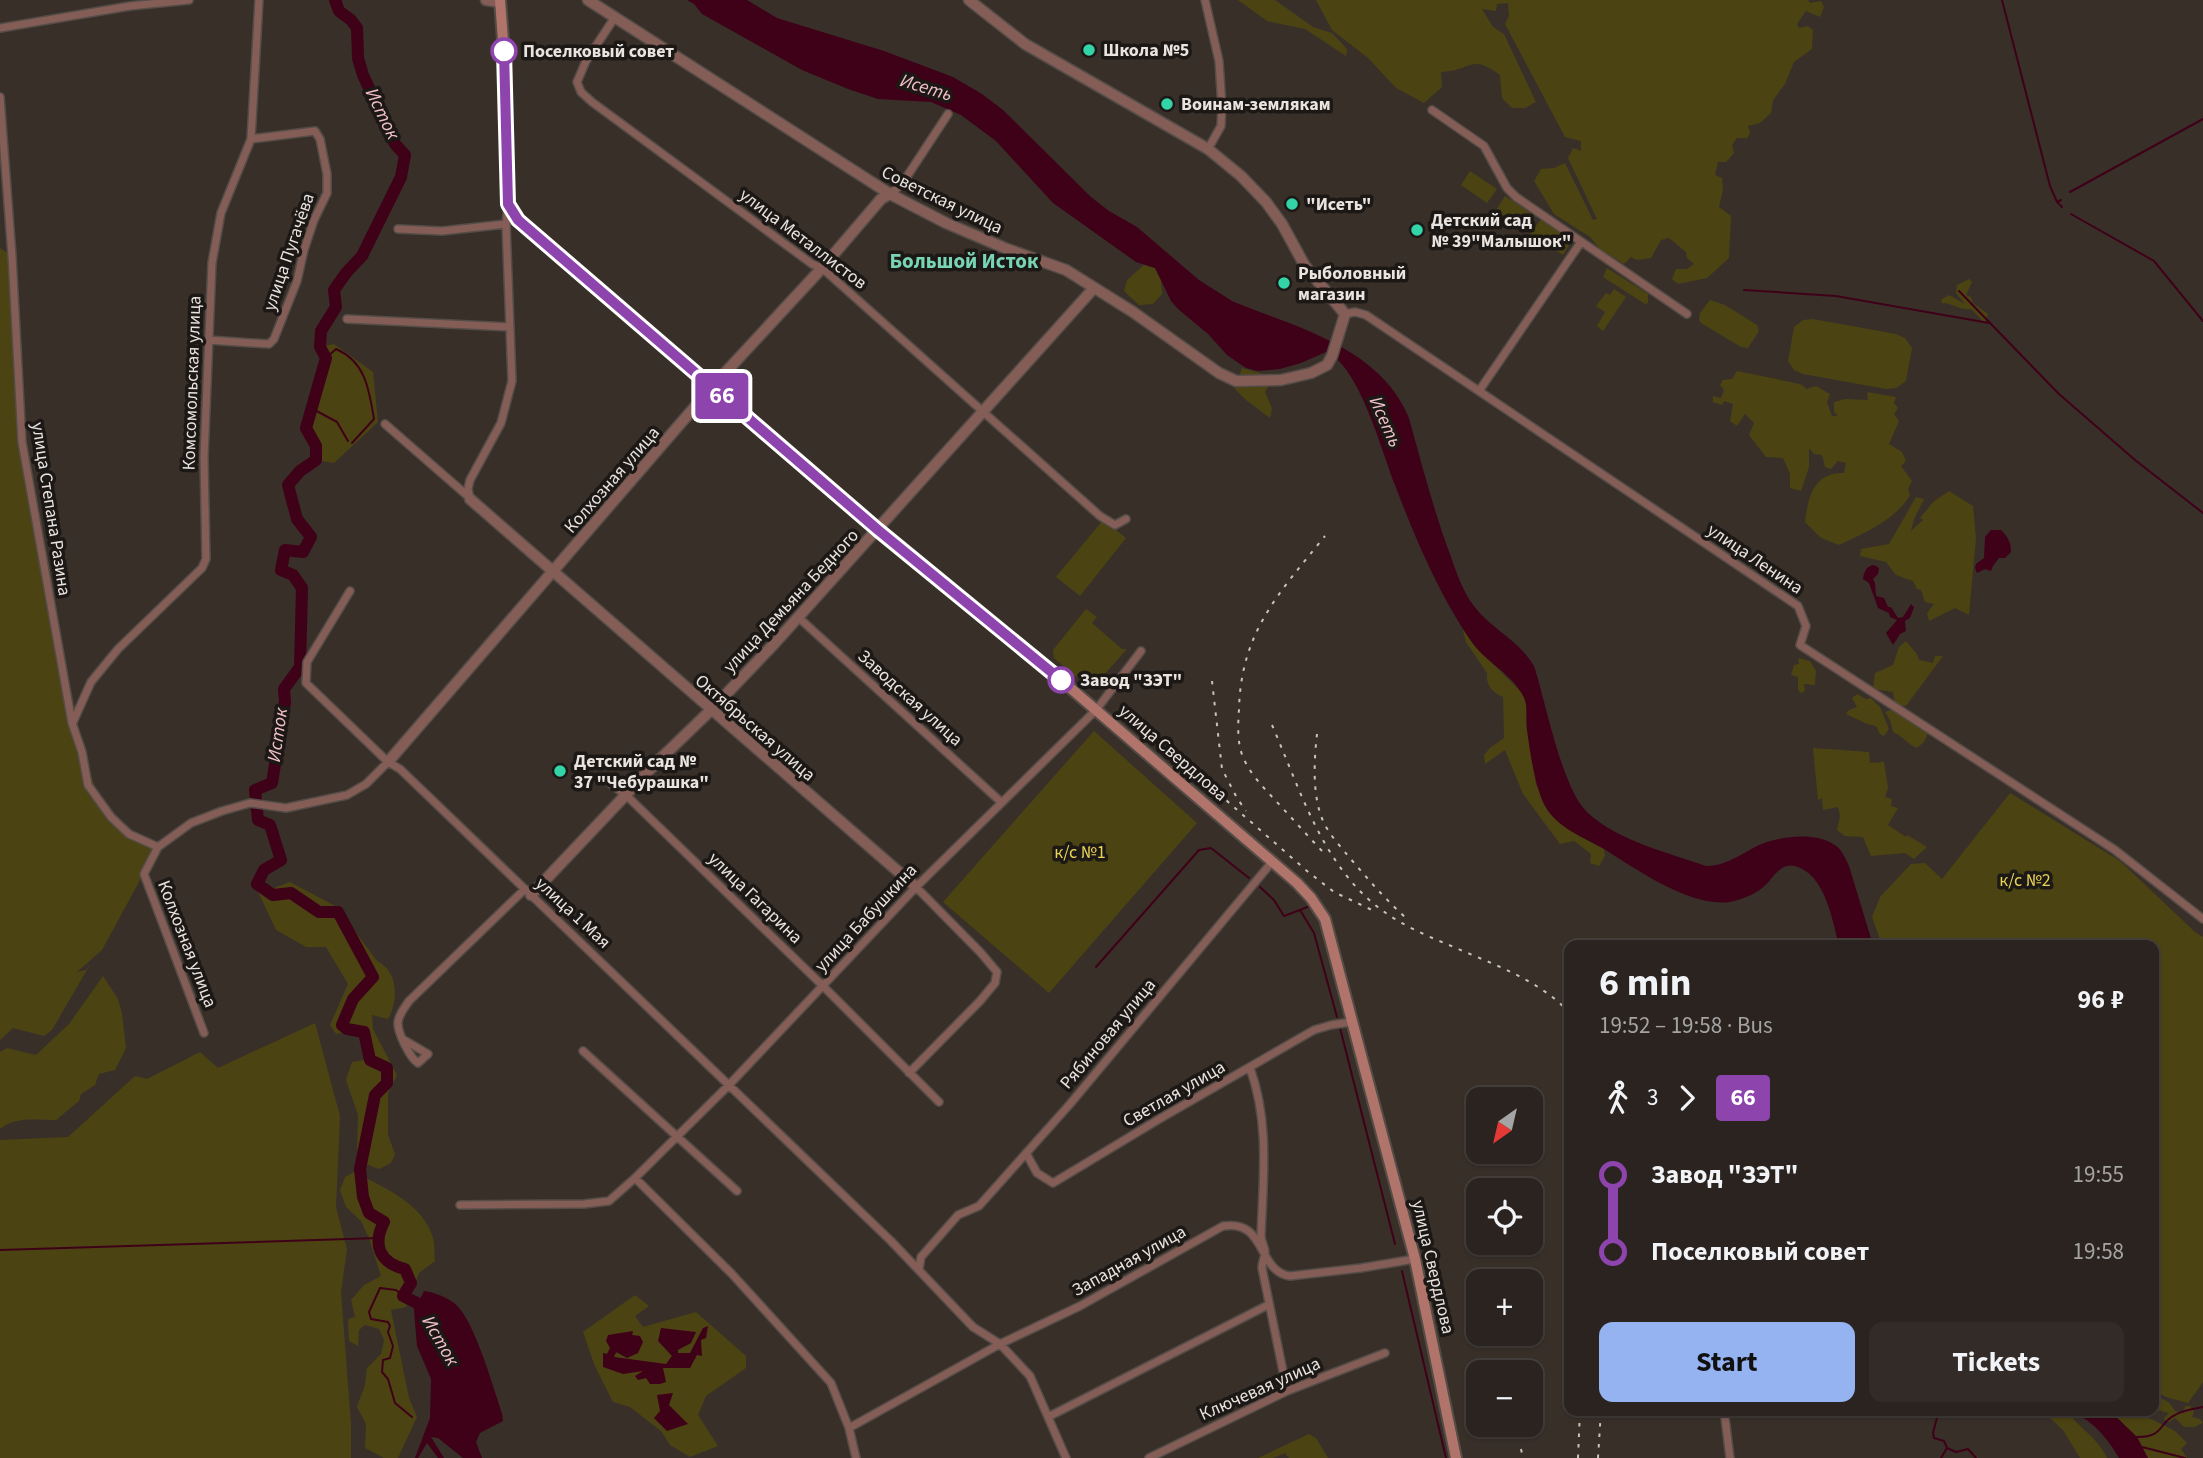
<!DOCTYPE html>
<html lang="en">
<head>
<meta charset="utf-8">
<style>
	body { margin:0; font-family:"Source Sans 3",sans-serif; background:#322b28; color:#f1f3f6; height:100vh; display:flex; flex-direction:column; font-size:26px; white-space:nowrap }
	* { box-sizing:border-box; margin:0 }
	p { font-size:23px; color:#a5a4a4 }
	.icon { flex:none; width:38px; height:38px; fill:none; stroke:currentColor; stroke-width:2; stroke-linecap:round; stroke-linejoin:round }
	.map { position:relative; flex:1; overflow:hidden }
	.side { position:absolute; left:1564px; top:940px; width:595px; height:476px; display:flex; flex-direction:column; background:#2a231f; border-radius:14px; box-shadow:0 2px 5px #0004,0 0 0 2px #46403d }
	.side>* { flex:none }
	.badge { padding:0 14px; border-radius:5px; font-size:24px; line-height:46px }
	.needle { width:46px; rotate:214deg }
	.tools { position:absolute; left:1466px; top:1087px; display:grid; gap:14px }
	.tools a { display:grid; place-items:center; width:77px; height:77px; border-radius:14px; background:#2a231f; box-shadow:0 2px 5px #0004,0 0 0 2px #46403d; font-size:35px }
	.map>.badge { position:absolute; translate:-50% -50%; box-shadow:0 0 0 4px #fff }
	.legs { display:flex; align-items:center; gap:10px; height:77px; padding:0 35px; font-size:23px }
	.legs p { margin-inline-start:auto }
	.head { display:flex; align-items:center; justify-content:space-between; height:119px; padding:0 35px }
	h1 { font-size:38px; font-weight:700; line-height:52px }
	.button { display:flex; gap:14px; margin-top:auto; padding:14px 35px }
	.button a { flex:1; height:80px; border-radius:14px; background:#95b2f1; color:#111; font-size:28px; font-weight:700; line-height:80px; text-align:center }
	.button a+a { background:#322b28; color:#f1f3f6 }
	ul { padding:0 35px; list-style:none }
	li { display:flex; align-items:center; gap:24px; height:77px; font-size:26px }
	li i { display:grid; place-items:center; width:10px; height:100%; margin:0 9px; background:currentColor }
	li i::after { content:''; width:18px; height:18px; margin:-9px; border:5px solid; border-radius:50%; background:#2a231f }
	li p { margin-inline-start:auto }
	li:first-child i { background:linear-gradient(#0000 50%,currentColor 0) }
	li:last-child i { background:linear-gradient(currentColor 50%,#0000 0) }
	.map>svg:first-child { display:block }
</style>
</head>
<body>
<div class="map">
<svg width="2203" height="1458" viewBox="0 0 2203 1458">
	<rect width="100%" height="100%" fill="#382f29"/>
	<!-- green -->
	<path fill="#4c4313" fill-rule="evenodd" d="M1238 0H1275L1313 27 1332 33 1347 49 1346 56 1305 29 1267 21Z
		M1316 0H1808L1810 3 1821 1 1824 7 1820 17 1806 11 1797 24 1799 28 1808 26 1813 30 1812 49 1794 62 1785 84 1773 100 1771 113 1760 123 1748 126 1750 133 1747 138H1737L1732 145 1734 153 1726 162H1718L1715 175 1722 178 1723 190 1719 207 1731 216 1729 258 1707 278 1678 284 1672 279 1676 269H1687L1694 264 1687 258 1686 252 1669 238 1661 240 1651 258 1637 260 1631 257 1624 264 1600 249 1590 237 1554 214 1534 181 1541 169 1554 168 1565 163 1593 220 1597 219 1568 158 1573 148 1581 151V141L1565 137 1505 24 1509 16 1508 3 1497 4 1496 11 1482 9 1493 27 1504 34 1536 102 1525 108H1512L1502 98 1500 75C1469 53 1473 71 1441 72L1442 87 1424 103 1396 88 1368 58 1332 30Z
		M1470 171 1497 189 1487 203 1461 185Z
		M1505 196 1535 216 1525 230 1496 210Z
		M1541 219 1570 239 1567 243 1569 245 1563 255 1539 239 1535 244 1527 238Z
		M0 248 12 256 22 442 72 723 100 801 130 834 158 847 102 950 77 972 86 970 91 963 52 1030 44 1036 13 1028 0 1040Z
		M1144 265 1155 268 1161 279 1162 294 1153 304 1139 305 1124 291 1127 280Z
		M1607 268 1648 294V303L1645 304 1603 277Z
		M1969 279 1972 282 1966 295 1971 297 1973 303 1988 314 1985 323 1971 309C1959 311 1952 302 1941 303L1942 299 1949 295 1965 304 1956 293 1957 285Z
		M1614 289 1626 297 1603 331 1597 326 1605 312 1596 306 1606 293 1610 295Z
		M1710 300 1725 305 1757 325 1759 331 1748 348 1741 347 1701 323 1699 320 1700 313Z
		M1813 319 1896 334 1905 338 1912 348 1906 381 1896 388 1886 389 1803 374 1794 370 1788 361 1794 327 1803 320Z
		M334 344 373 372 378 422 334 463 316 460V446L306 428 326 358 320 347Z
		M1242 368 1267 375 1271 381 1265 392 1272 408 1270 418 1246 400 1235 389Z
		M1737 371 1800 384 1807 389 1816 386 1830 394 1827 402 1832 416H1838L1834 412V402L1845 399 1868 400 1867 392 1896 397 1894 403 1898 408 1894 414 1899 421 1889 444 1902 452 1906 461 1901 466 1912 481 1908 489 1910 495C1896 520 1864 533 1839 545L1821 538 1805 522C1808 497 1814 472 1844 473L1846 463 1838 461 1831 469 1825 467 1822 455 1814 454 1809 448V467L1801 491 1790 488V474L1783 458 1766 457 1749 435 1754 423 1745 414 1737 426 1730 421 1733 404 1724 401 1722 405 1713 402V396L1721 398 1724 390 1720 385 1723 380 1732 379Z
		M1949 491 1973 506 1976 538 1969 615 1955 608 1929 621 1927 613 1934 604 1925 602 1921 590 1917 589 1913 581 1896 575 1886 562 1860 556 1861 549 1889 544 1916 497 1924 499 1914 519 1911 531 1923 520 1920 518 1933 502Z
		M1103 520 1126 538 1080 596 1056 577Z
		M1086 609 1097 617 1092 623 1122 649H1127L1094 686 1088 687 1054 658 1053 650Z
		M1464 630 1473 644 1522 693 1526 701 1536 785 1579 836 1604 849 1605 856 1599 866 1590 863 1591 854 1574 841 1560 844 1523 794 1505 750 1485 764 1484 755 1490 748 1504 738 1503 697C1492 692 1486 686 1487 673L1466 642 1463 631Z
		M1906 641 1917 654 1919 660 1933 663 1935 656H1943L1906 706 1895 704 1893 692 1873 689 1875 673 1893 665 1899 647Z
		M1798 658 1810 661 1816 671 1815 685 1804 684 1805 691 1801 693 1798 690V677L1791 675 1794 665 1799 664Z
		M1857 694 1866 699 1871 698 1880 707 1889 729 1884 736 1880 734 1876 726 1867 724 1846 714 1849 710 1857 707 1852 698Z
		M1891 710 1928 733 1924 742 1917 748C1907 744 1903 736 1893 732L1890 720 1885 712Z
		M1094 731 1197 823 1049 993 943 902Z
		M1813 748 1869 752 1870 763 1884 762 1888 788 1885 797 1892 799 1891 806 1898 808 1888 825 1906 837 1907 835 1927 847 1914 859 1905 853 1871 856 1863 837 1845 836 1837 830 1840 816 1838 807 1823 810 1822 798 1818 800Z
		M2010 793 2120 861 2195 932 2203 937V1382L2188 1403 2166 1397 2154 1391V945H1882L1872 917 1880 897 1911 864 1925 863 1942 879Z
		M256 878 274 888 290 882 337 907 377 961C398 971 399 1000 388 1019L372 1015 373 1029 397 1075 388 1093V1135L395 1154 391 1163 379 1169 360 1162 357 1155 358 1115 346 1080 352 1062 364 1060 361 1037 349 1031 336 1034 330 1025 348 984 326 947H306L276 930 253 881Z
		M103 976 118 999 122 1013 126 1048 115 1070 99 1074 95 1085 81 1094 79 1101 56 1120C38 1120 15 1116 0 1129V1052L7 1048 36 1055 69 1024Z
		M315 1023 340 1116 336 1207 347 1249 341 1292 351 1424V1458H0V1140L68 1137 135 1076 147 1079 200 1052 218 1068Z
		M354 1172C383 1187 423 1203 433 1238 435 1245 434 1254 435 1261L419 1273 406 1307 391 1310 409 1398 417 1417 398 1458H384L365 1448 366 1424 357 1407 365 1385 367 1368 381 1354 384 1340 379 1329 365 1325 359 1330 358 1346 349 1341 348 1319 355 1317 351 1300 364 1285 381 1276 369 1238 361 1221 346 1207 340 1190 345 1177Z
		M635 1295 649 1306 635 1316 643 1327 696 1312 746 1356V1368L706 1396 698 1415 718 1446 690 1457 670 1445 661 1431 630 1407 613 1402 594 1364 583 1332ZM661 1328 678 1350V1353H691L703 1328 701 1340 690 1368H662L636 1376 646 1371 603 1353 607 1354 610 1348 633 1332 632 1335 613 1357 666 1365 672 1356Z
		M2154 1398C2164 1397 2171 1403 2175 1411L2184 1413 2185 1406H2190L2194 1411 2192 1417 2200 1419 2203 1423 2194 1427H2184L2175 1418 2169 1422 2165 1421 2164 1418 2169 1413 2154 1409Z
		M2067 1411C2079 1428 2098 1438 2107 1458H2080L2063 1430 2048 1416V1414Z
		M2110 1411H2135L2175 1431 2187 1443 2181 1449 2187 1458H2148L2137 1437Z
		M1309 1434 1316 1438 1328 1458H1289L1285 1453 1273 1458H1258Z"/>
	<!-- water -->
	<path fill="#3f0118" d="M687 0H747L777 18 884 51 953 77 982 94 1003 110 1091 197 1109 211 1137 227 1199 280 1232 301C1297 328 1380 347 1409 418 1422 465 1434 512 1451 557 1457 574 1463 592 1474 606 1491 629 1519 640 1534 666 1546 702 1562 790 1588 813 1620 842 1667 852 1706 866 1730 866 1746 849 1767 842 1786 836 1816 833 1833 844 1841 848 1845 857 1849 866L1873 945H1839C1832 919 1825 874 1795 866 1779 862 1773 880 1762 888 1755 894 1743 899 1734 901 1695 911 1636 869 1604 849 1584 837 1558 829 1545 806 1535 788 1530 752 1527 730 1525 718 1529 704 1522 694 1511 674 1488 663 1474 645 1441 599 1415 538 1395 485 1382 452 1359 365 1326 352L1301 363 1280 369 1258 371 1246 368 1227 355 1208 334 1178 309 1171 301 1155 268 1136 262 1053 203 996 141 961 115 931 102 878 99 848 89 802 70 702 14 694 4Z
		M1991 530H2001C2008 537 2011 542 2011 552L2005 558H1999L1993 566 1991 571 1985 569 1977 573 1975 568 1976 564 1984 558 1985 537Z
		M1874 565 1879 568 1878 574 1873 579 1875 583 1876 596 1884 598 1888 607H1891L1898 618 1903 617 1911 604 1914 607 1910 618 1905 621 1906 631 1900 634 1893 645 1886 633 1897 620 1890 617 1889 613 1878 608 1869 583 1863 579C1864 572 1866 566 1874 565Z
		M424 1291C434 1292 446 1297 454 1303 474 1318 493 1387 502 1413L503 1421 480 1433 476 1442 482 1458H463L438 1438 431 1437 444 1458H438L427 1443 418 1458H415L430 1418 431 1379 417 1346 414 1311Z
		M708 1326 706 1338 701 1340 702 1356 697 1355 690 1368H663L666 1382 660 1384H650L646 1378 638 1380 635 1376 643 1371 623 1374 603 1367V1353L607 1354 610 1348 606 1341 608 1335 633 1331 632 1335 640 1336 643 1342 638 1353 627 1358 616 1352 614 1357 666 1364 672 1356 658 1341 661 1328 696 1332 691 1343 678 1350V1353H690L703 1328Z
		M673 1393 669 1405 688 1424 667 1431 654 1418 660 1411 657 1395Z
		M2012 1411H2110L2137 1437 2148 1458H2119C2109 1440 2089 1415 2067 1411 2060 1410 2052 1414 2045 1413 2034 1413 2023 1411 2012 1411Z"/>
	<g fill="none" stroke-linecap="round" stroke-linejoin="round">
		<!-- stream -->
		<path stroke="#3f0118" stroke-width="2" d="M2002 0 2050 186 2057 202
			M2070 192 2203 119
			M2061 200 2057 202 2062 207
			M2071 214 2154 261 2203 321
			M1744 290 1836 296 1989 323
			M1959 291 2059 394 2135 460 2203 513
			M326 358 336 349C366 362 369 390 374 419L352 443
			M311 408 337 422 348 441
			M1260 887 1274 900 1284 916 1300 910
			M1310 906 1300 910 1314 933 1337 1017
			M1096 967 1199 850 1211 848 1249 878
			M1340 1028 1395 1244
			M0 1250 379 1238
			M1402 1271 1446 1458
			M403 1296 396 1290 380 1288 369 1312 371 1319 388 1322 390 1326 388 1332 393 1346 390 1358 383 1360 382 1372 388 1379 395 1403 412 1417
			M1939 1410 1933 1433 1934 1438 1944 1441 1947 1448 1941 1458
			M2137 1437C2165 1437 2158 1423 2175 1415 2183 1410 2194 1409 2203 1407
			M2142 1447 2185 1458
			M1947 1448 1956 1452 1968 1449 1976 1458"/>
		<!-- river -->
		<path stroke="#3f0118" stroke-width="12" d="M335 0 339 11 351 20 357 28 358 58 363 75 395 144 405 155 401 177 362 256 346 273 334 290 336 307 321 331 320 347 326 358 306 428 316 446V460L300 471 288 485 297 519 311 537 303 552 285 550 281 570 293 575 302 588 300 667 284 689 285 702 272 783 255 790 258 820 270 825 281 860 264 870 257 884 273 895 291 893 319 912H338L373 977 353 999 342 1025 347 1029 364 1032 370 1060 387 1068V1083L375 1095 360 1169 363 1197 369 1213 384 1222C372 1245 380 1263 405 1269L411 1283 403 1296 417 1303 428 1317"/>
		<defs>
			<path id="minor" d="M1205 0 1219 61 1222 107 1221 126 1208 149
				M615 17 586 61 577 82 581 92 592 102 812 264 822 268 1100 516 1115 525 1126 519
				M0 28 130 6 189 0
				M0 97 12 256 22 442 72 723 82 752 88 785 111 817 129 834 158 847
				M1432 110 1484 146 1507 188 1516 197 1687 314
				M890 194 902 184 948 114
				M398 229 442 231 506 224
				M1345 314 1355 312 1366 315 1798 606 1806 626 1800 645 2115 850 2203 919
				M347 319 510 327
				M208 340 269 344 274 339 297 281 304 250 314 220 327 193V174L320 139 315 131 251 139
				M1479 391 1581 242
				M385 424 470 498
				M470 499 468 489 470 480 501 423 512 381 506 224 508 205
				M350 591 307 662 306 683 388 762 400 769 891 1241 973 1327 1000 1344 1030 1376 1066 1458
				M798 617 1001 802
				M73 722 91 682 118 649 202 568 206 559 204 457 212 263 221 213 251 139 259 0
				M606 780 628 797 824 987 939 1102
				M204 1033 144 874 158 847 191 823 222 811 250 803 286 808 347 795 366 784 388 762
				M404 1040 428 1054 418 1063C410 1058 397 1032 398 1022 399 1014 405 1007 409 1001L525 889
				M583 1051 737 1191
				M1250 1068C1270 1123 1263 1180 1261 1236 1261 1242 1265 1247 1265 1252 1265 1257 1262 1262 1262 1268L1287 1391
				M909 1073 980 1001 995 983 997 972 981 953 916 887
				M1026 1153 1037 1173 1053 1183 1161 1118 1314 1030 1331 1025 1351 1022
				M635 1178 732 1274 831 1383 849 1428 856 1458
				M460 1205 584 1204 609 1201 635 1178 729 1085 916 887 1096 710 1141 651
				M919 1269 921 1257 958 1215 979 1206 1070 1104 1272 862
				M1724 1410 1730 1458
				M1048 1417 1268 1305
				M849 1428 1000 1344 1080 1306 1223 1226C1267 1219 1257 1272 1290 1276L1361 1268 1415 1259
				M1149 1458 1287 1391 1385 1353"/>
			<path id="tertiary" d="M486 0 500 2
				M588 0 890 194 946 223 1007 249 1066 270 1133 312 1219 373 1236 381 1281 380 1311 373 1327 365 1332 356 1345 314 1305 266 1282 224 1266 202 1241 176 1208 149 1025 44 969 0
				M470 499 916 887
				M388 762 712 387 822 268 881 199 890 194
				M531 895 656 763 711 710 775 643 1093 289"/>
			<path id="secondary" d="M500 0 505 67 508 204 518 221 878 530 1039 661 1297 883 1311 898 1325 919 1415 1259 1456 1458"/>
		</defs>
		<!-- minor casing -->
		<use href="#minor" stroke="#544c46" stroke-width="10"/>
		<!-- tertiary casing -->
		<use href="#tertiary" stroke="#544c46" stroke-width="13"/>
		<!-- secondary casing -->
		<use href="#secondary" stroke="#544c46" stroke-width="14"/>
		<!-- minor -->
		<use href="#minor" stroke="#845d57" stroke-width="7"/>
		<!-- tertiary -->
		<use href="#tertiary" stroke="#845d57" stroke-width="10"/>
		<!-- secondary -->
		<use href="#secondary" stroke="#b1746b" stroke-width="10"/>
		<!-- rail -->
		<path stroke="#c9c3be" stroke-width="2" stroke-dasharray="3.5 7" stroke-linecap="butt" d="M1212 681 1222 769 1237 798 1246 811
			M1272 725C1300 789 1323 868 1383 911 1402 925 1427 936 1449 945 1492 964 1538 979 1570 1013
			M1317 734C1314 761 1312 795 1323 821 1329 834 1340 846 1349 857 1367 878 1384 898 1405 917
			M1187 766 1307 871 1334 892 1374 911
			M1322 851C1306 834 1291 817 1275 800 1263 787 1250 774 1243 757 1237 743 1238 725 1239 709 1241 632 1279 593 1325 536
			M1521 1449 1523 1458
			M1578 1458 1580 1410
			M1598 1458 1601 1410"/>
	</g>
	<g fill="none" stroke-linecap="round" stroke-linejoin="round">
		<defs>
			<path id="line-1" d="M504 51 508 204 518 220 878 530 1061 680"/>
		</defs>
		<!-- line-1 casing -->
		<use href="#line-1" stroke="#fff" stroke-width="16"/>
		<!-- line-1 -->
		<use href="#line-1" stroke="#8e44ad" stroke-width="10"/>
	</g>
	<!-- markers -->
	<g fill="#33d4a8" stroke="#1c1815" stroke-width="2.5">
		<circle cx="1089" cy="50" r="7"/>
		<circle cx="1167" cy="104" r="7"/>
		<circle cx="1292" cy="204" r="7"/>
		<circle cx="1417" cy="230" r="7"/>
		<circle cx="1284" cy="283" r="7"/>
		<circle cx="560" cy="771" r="7"/>
	</g>
	<g fill="#fff" stroke="#8e44ad" stroke-width="3.5">
		<circle cx="504" cy="51" r="12"/>
		<circle cx="1061" cy="680" r="12"/>
	</g>
	<g text-anchor="middle" dominant-baseline="central" stroke-width="7" stroke-linejoin="round" paint-order="stroke">
		<!-- poi labels -->
		<g font-size="18" font-weight="bold" fill="#eae4e0" stroke="#1c1815" text-anchor="start">
			<text x="1103" y="50">Школа №5</text>
			<text x="1181" y="104">Воинам-землякам</text>
			<text x="1306" y="204">"Исеть"</text>
			<text x="1431" y="220">Детский сад<tspan x="1431" dy="21">№ 39"Малышок"</tspan></text>
			<text x="1298" y="273">Рыболовный<tspan x="1298" dy="21">магазин</tspan></text>
			<text x="574" y="761">Детский сад №<tspan x="574" dy="21">37 "Чебурашка"</tspan></text>
		</g>
		<!-- stop labels -->
		<g font-size="18" font-weight="bold" fill="#eae4e0" stroke="#1c1815" text-anchor="start">
			<text x="523" y="51">Поселковый совет</text>
			<text x="1080" y="680">Завод "ЗЭТ"</text>
		</g>
		<!-- street labels -->
		<g font-size="18" fill="#eae4e0" stroke="#1c1815">
			<text transform="translate(942 200) rotate(26)">Советская улица</text>
			<text transform="translate(803 239) rotate(37)">улица Металлистов</text>
			<text transform="translate(289 252) rotate(-71)">улица Пугачёва</text>
			<text transform="translate(192 383) rotate(-88)">Комсомольская улица</text>
			<text transform="translate(612 480) rotate(-49)">Колхозная улица</text>
			<text transform="translate(51 509) rotate(81)">улица Степана Разина</text>
			<text transform="translate(1755 559) rotate(34)">улица Ленина</text>
			<text transform="translate(791 601) rotate(-47)">улица Демьяна Бедного</text>
			<text transform="translate(910 698) rotate(42)">Заводская улица</text>
			<text transform="translate(755 728) rotate(41)">Октябрьская улица</text>
			<text transform="translate(1173 753) rotate(41)">улица Свердлова</text>
			<text transform="translate(755 898) rotate(44)">улица Гагарина</text>
			<text transform="translate(573 913) rotate(43)">улица 1 Мая</text>
			<text transform="translate(866 918) rotate(-47)">улица Бабушкина</text>
			<text transform="translate(187 944) rotate(69)">Колхозная улица</text>
			<text transform="translate(1108 1034) rotate(-50)">Рябиновая улица</text>
			<text transform="translate(1174 1094) rotate(-30)">Светлая улица</text>
			<text transform="translate(1129 1261) rotate(-29)">Западная улица</text>
			<text transform="translate(1433 1267) rotate(77)">улица Свердлова</text>
			<text transform="translate(1260 1389) rotate(-24)">Ключевая улица</text>
		</g>
		<!-- park labels -->
		<g font-size="18" fill="#e9d354" stroke="#1c1815">
			<text x="1080" y="852">к/с №1</text>
			<text x="2025" y="880">к/с №2</text>
		</g>
		<!-- water labels -->
		<g font-size="19" font-style="italic" fill="#f2c0c9" stroke="#1c1815">
			<text transform="translate(926 88) rotate(17)">Исеть</text>
			<text transform="translate(382 114) rotate(64)">Исток</text>
			<text transform="translate(1385 422) rotate(66)">Исеть</text>
			<text transform="translate(278 735) rotate(-82)">Исток</text>
			<text transform="translate(440 1341) rotate(60)">Исток</text>
		</g>
		<!-- quarter labels -->
		<g font-size="21" font-weight="bold" fill="#78d4b4" stroke="#1c1815">
			<text x="964" y="261">Большой Исток</text>
		</g>
	</g>
</svg>
<div class="tools">
<a><svg class="needle" viewBox="-14 -14 28 28"><path d="M0-13l5 13h-10z" fill="#e53935"/><path d="M0 13l5-13h-10z" fill="#a5a4a4"/></svg></a>
<a><svg class="icon" aria-label="locate" viewBox="0 0 24 24"><circle cx="12" cy="12" r="6"/><path d="M12 2v4M12 18v4M2 12h4M18 12h4"/></svg></a>
<a>+</a>
<a>−</a>
</div>
<b class="badge" style="left:722px;top:396px;background:#8e44ad;color:#fff">66</b>
<section class="side">
<div class="head"><div><h1>6 min</h1><p>19:52 – 19:58 · Bus</p></div><b>96 ₽</b></div>
<div class="legs"><svg class="icon" aria-label="walk" viewBox="0 0 24 24"><circle cx="13" cy="4" r="2"/><path d="M13 8l-2 6 4 7M11 14l-3 7M7 12l3-4h3l4 4"/></svg>3<svg class="icon" aria-label="forward" viewBox="0 0 24 24"><path d="M9 5l7 7-7 7"/></svg><b class="badge" style="background:#8e44ad;color:#fff">66</b></div>
<ul>
<li><i style="color:#8e44ad"></i><b>Завод &quot;ЗЭТ&quot;</b><p>19:55</p></li>
<li><i style="color:#8e44ad"></i><b>Поселковый совет</b><p>19:58</p></li>
</ul>
<div class="button"><a>Start</a><a>Tickets</a></div>
</section>
</div>
</body>
</html>
